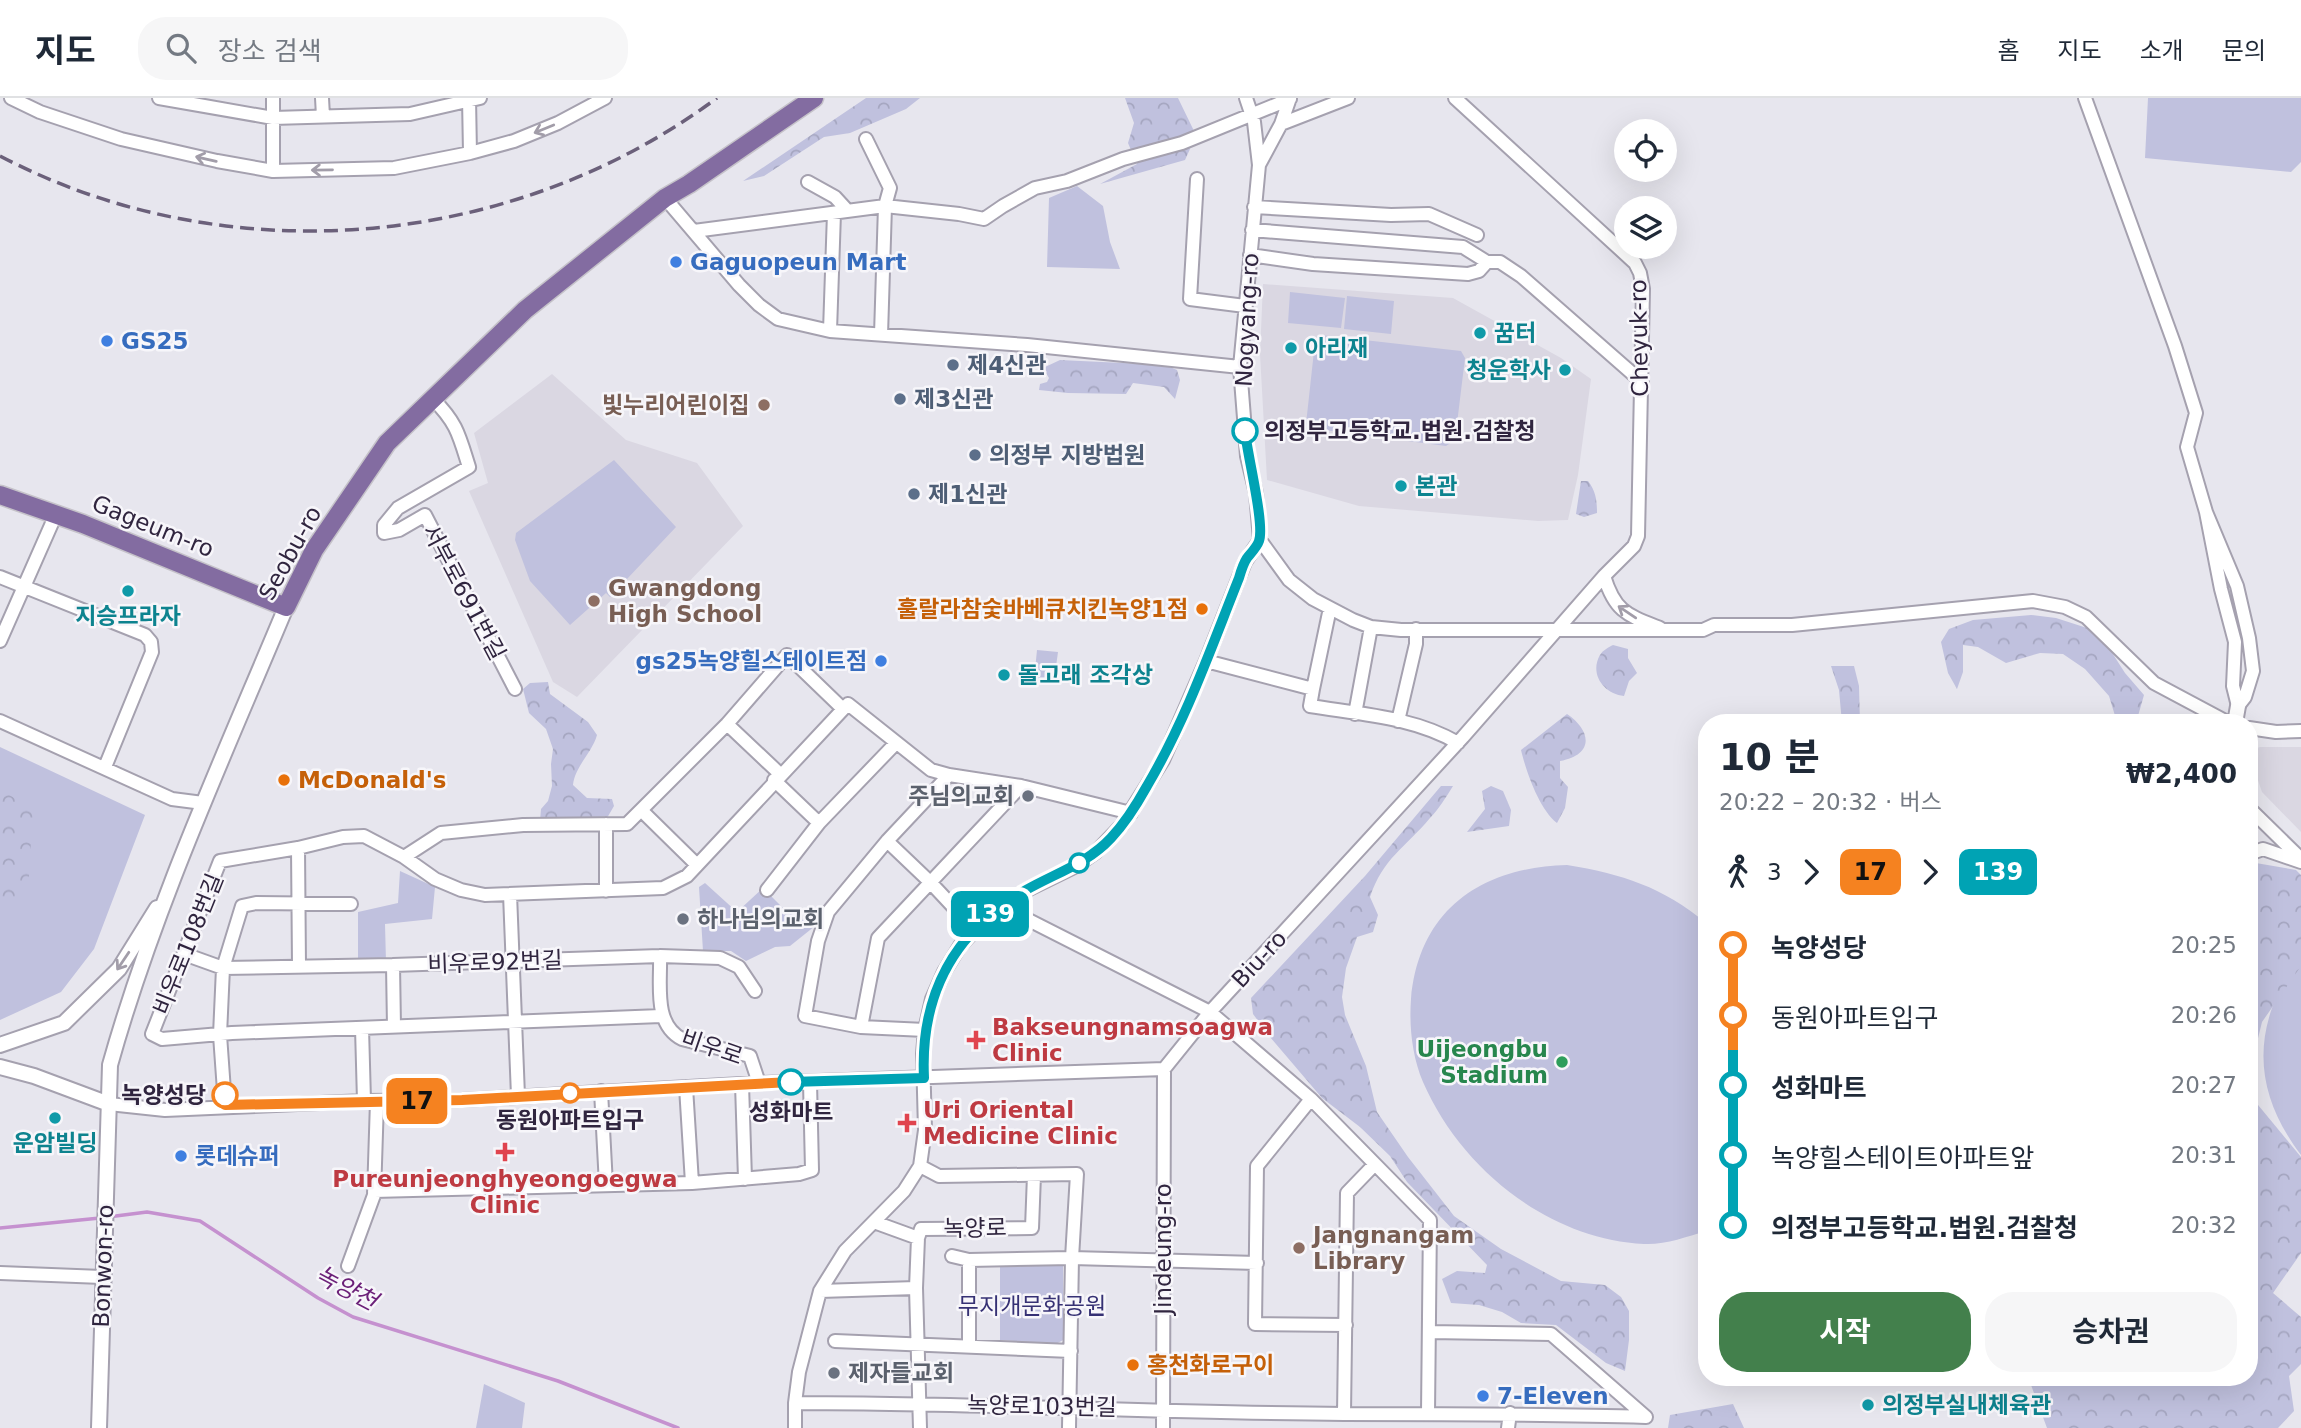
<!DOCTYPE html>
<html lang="ko">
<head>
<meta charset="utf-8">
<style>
	body { margin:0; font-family:"DejaVu Sans","Noto Sans KR",sans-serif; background:#f6f6f7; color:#1f2937; height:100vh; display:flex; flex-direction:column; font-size:26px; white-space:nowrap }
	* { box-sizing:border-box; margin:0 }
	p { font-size:23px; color:#747a83 }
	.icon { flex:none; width:38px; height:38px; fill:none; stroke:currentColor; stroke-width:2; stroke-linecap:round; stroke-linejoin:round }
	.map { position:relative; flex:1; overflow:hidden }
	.side { position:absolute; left:1698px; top:616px; width:560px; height:672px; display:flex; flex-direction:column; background:#fff; border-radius:28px; box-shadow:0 7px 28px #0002 }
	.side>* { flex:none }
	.badge { padding:0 14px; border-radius:10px; font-size:24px; line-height:46px }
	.buttons { position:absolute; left:1614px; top:21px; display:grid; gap:14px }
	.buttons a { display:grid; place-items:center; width:63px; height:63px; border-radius:50%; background:#fff; box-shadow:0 7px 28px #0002; font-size:35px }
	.map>.badge { position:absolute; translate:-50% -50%; box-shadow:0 0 0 4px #fff }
	.legs { display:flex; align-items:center; gap:10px; height:77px; padding:0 21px; font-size:23px }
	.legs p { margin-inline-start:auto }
	.summary { display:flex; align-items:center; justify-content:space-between; height:119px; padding:0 21px }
	h1 { font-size:38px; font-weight:700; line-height:52px }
	.action { display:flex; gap:14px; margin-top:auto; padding:14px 21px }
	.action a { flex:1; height:80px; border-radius:28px; background:#43804c; color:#fff; font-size:28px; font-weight:700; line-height:80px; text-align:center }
	.action a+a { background:#f6f6f7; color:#1f2937 }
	ul { padding:0 21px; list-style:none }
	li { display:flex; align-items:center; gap:24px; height:70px; font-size:26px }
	li i { display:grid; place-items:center; width:10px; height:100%; margin:0 9px; background:currentColor }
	li i::after { content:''; width:18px; height:18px; margin:-9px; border:5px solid; border-radius:50%; background:#fff }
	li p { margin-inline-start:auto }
	li:first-child i { background:linear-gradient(#0000 50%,currentColor 0) }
	li:last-child i { background:linear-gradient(currentColor 50%,#0000 0) }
	header { display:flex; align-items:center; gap:42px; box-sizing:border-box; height:98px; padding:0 35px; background:#fff; border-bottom:2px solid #e0e1e3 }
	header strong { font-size:33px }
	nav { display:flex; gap:38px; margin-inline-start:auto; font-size:24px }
	.search { width:490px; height:63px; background:#f6f6f7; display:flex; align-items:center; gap:18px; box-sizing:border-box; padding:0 24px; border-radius:28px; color:#747a83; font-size:26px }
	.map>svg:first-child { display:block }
</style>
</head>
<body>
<header>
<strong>지도</strong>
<div class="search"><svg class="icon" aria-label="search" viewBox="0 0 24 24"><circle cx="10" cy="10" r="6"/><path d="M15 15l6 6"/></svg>장소 검색</div>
<nav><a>홈</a><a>지도</a><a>소개</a><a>문의</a></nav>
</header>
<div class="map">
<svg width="2301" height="1330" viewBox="0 0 2301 1330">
	<defs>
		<pattern id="forest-crowns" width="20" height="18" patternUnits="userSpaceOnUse" patternTransform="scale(1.75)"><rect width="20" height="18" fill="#c0c1de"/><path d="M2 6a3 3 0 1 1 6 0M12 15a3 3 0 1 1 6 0" fill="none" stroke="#a5a6c0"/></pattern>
	</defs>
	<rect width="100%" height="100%" fill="#e7e6ee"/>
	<!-- built -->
	<path fill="#dad7e2" d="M1263 186 1453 200 1561 260 1591 281 1578 377 1568 422 1538 423 1359 408 1267 382 1260 256Z
		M552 276 626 342 697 365 743 428 577 599 553 584 469 393 488 385 474 335Z
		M2260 649H2301V734L2262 694 2249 656V653Z"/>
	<!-- green -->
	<path fill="#c0c1de" d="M2148 0H2301V64L2291 74 2145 60Z
		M1077 88 1103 108 1110 144 1120 171 1047 169 1049 100Z
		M1290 194 1345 200 1341 230 1288 225Z
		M1347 198 1394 203 1391 236 1344 231Z
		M1320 237 1461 253 1465 260 1455 342 1446 348 1309 330 1306 326 1315 244Z
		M614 362 676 429 610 499 606 495 570 527 530 483 515 442 516 435Z
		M1037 552 1058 554 1054 583 1034 582Z
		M0 649 145 717 94 851 61 894 0 922Z
		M1567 767C1622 776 1663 789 1706 825V1133C1686 1139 1665 1147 1644 1146 1548 1141 1461 1071 1423 984 1412 958 1409 928 1411 901 1419 811 1482 769 1567 767Z
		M400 773 435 789 432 821 385 826 386 864 358 865V814L398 805Z
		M705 785 737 814 763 790 787 814 815 828 790 848 775 849 746 863 731 853H703L699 789Z
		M2301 865V1057C2267 1012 2253 964 2272 910 2278 894 2292 879 2301 865Z
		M1000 1166 1063 1168V1242L1056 1246 1000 1242Z
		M484 1286 525 1305 522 1330H476Z"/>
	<!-- forest -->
	<path fill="url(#forest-crowns)" d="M866 0H920L906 11 850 35 824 39 764 78 743 83Z
		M1125 0H1178L1194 33 1183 39 1190 51 1185 62 1100 86 1137 66 1128 45 1134 25Z
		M1060 262 1165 267 1177 272 1180 282 1175 301 1164 289 1133 285 1126 296 1068 295 1039 292 1040 286 1047 284 1049 280 1043 270Z
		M1581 383H1588C1596 393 1597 403 1597 415L1584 419 1576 416Z
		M2031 517 2056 520 2087 530 2109 550 2125 575 2144 597 2136 625H2113L2116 621 2109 598 2085 571 2063 556 2040 555 2006 565 1978 549 1963 547V574L1957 591 1948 575 1941 544 1949 531 1973 522Z
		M1613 547 1628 551V560L1637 575 1629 583 1624 598C1604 596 1589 576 1600 557 1603 552 1609 549 1613 547Z
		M1831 568H1854L1859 588 1860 625H1842L1839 592Z
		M548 584 550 596 588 624 597 637C592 655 575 668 573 687L587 700 612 701 614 708 607 720 540 723 541 711 548 703 552 688 551 666 553 651 546 631 529 615 523 591 530 585Z
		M1567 616C1592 633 1594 657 1560 663V680L1568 689 1565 710 1557 725C1539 711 1526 673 1521 652Z
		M1441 688H1453C1446 699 1439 711 1430 720 1405 750 1383 760 1370 799L1378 817 1373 834 1357 839 1346 870 1342 899 1345 917 1366 968 1377 1014 1408 1059 1454 1118 1501 1151 1561 1183 1605 1187 1621 1199 1629 1213V1242L1625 1273 1606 1265 1556 1227 1521 1225 1502 1214 1479 1207 1451 1205 1442 1181 1457 1173 1485 1175 1487 1167 1407 1084 1390 1058 1360 1029 1322 1000 1270 939 1253 916 1251 900 1365 778Z
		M1491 688 1503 693 1511 712 1509 728 1467 734 1485 711 1482 693Z
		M0 691 41 717 31 742 28 794 0 825Z
		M2250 764 2296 772 2301 777V868L2262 924 2249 977V860L2253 845Z
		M2249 996 2301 1059V1155L2273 1195 2301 1219V1266L2289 1278 2294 1313 2278 1330H2047L2031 1287 2034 1279H2249Z
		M1733 1306 1744 1330H1668L1670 1317Z"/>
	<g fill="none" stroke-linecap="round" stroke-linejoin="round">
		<!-- stream -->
		<path stroke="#c591cf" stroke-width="3.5" d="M108 1119 147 1114 200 1123 318 1200 353 1219 558 1283 678 1330
			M0 1130 100 1120"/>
		<defs>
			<path id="minor" d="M11 0 40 14 121 41 217 63 273 73 394 70 470 55 514 43 558 25 605 0
				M159 0 273 20 410 16 480 0
				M273 0V73
				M322 0 323 18
				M469 0 470 55
				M2085 0 2175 248 2196 315 2187 349 2206 414
				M1281 26 1348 0
				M866 41 890 90 885 108 881 237
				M1259 67 1281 26 1290 0
				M1197 81 1190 201 1245 208
				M808 84 835 99 846 111
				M665 100 739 187 759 207 778 221 830 233 1027 247 1240 269
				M1254 109 1391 117 1429 116 1477 137
				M694 133 885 108 959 116 984 121 1003 108 1035 90 1067 83 1123 61 1182 45 1290 1
				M1250 157 1313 166 1468 176 1479 173 1487 164 1463 149 1252 132
				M1487 164H1500L1521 178 1642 284
				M830 233 834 115
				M433 301C457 325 459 337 469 369L398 410 384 427V435L399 432 425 417 515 591
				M2206 414 2237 488 2249 540 2253 573 2245 599 2238 608 2233 588 2235 544 2221 491Z
				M1260 442 1289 482 1313 501 1353 522 1371 529 1401 532H1703L1714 527H1792L2033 503 2065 509 2086 519 2154 585 2229 625
				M1604 478C1615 514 1627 517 1660 530
				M0 479 145 537 151 544 152 554 105 669
				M0 543 56 416
				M1206 563 1313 591 1310 608C1359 616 1414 619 1458 645
				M1313 591 1330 510
				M1355 616 1371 529
				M0 623 172 701 203 705
				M1398 623 1416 546V531
				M727 626 780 676
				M2249 630 2276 634 2301 633
				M774 682 819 725
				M2249 710 2301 761
				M641 712 697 767
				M606 726V793
				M887 743 930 784 974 831
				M298 750 299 868
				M2249 756 2263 751 2301 764
				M404 759 441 735 523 727 627 726 727 626 787 557 843 611
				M767 792 819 725 895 646
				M510 796 518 998
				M1001 808 1210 914 1311 1001 1430 1122 1428 1315
				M184 856 223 870 393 867
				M660 858C661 886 653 926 682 941L750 958 759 985
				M661 918 232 935 162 941 152 936 220 763 298 750 343 739 364 738 404 759 435 781 461 792 485 797 663 790 687 778 848 606 931 672 949 677 1021 688 1131 715
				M394 929 393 867 660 858 720 860 739 869 755 893
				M861 929 878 840 1021 688
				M362 930 364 1003
				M925 932 861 929 805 918 818 843 828 814 887 743 949 677
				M742 986 745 1081
				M686 989 692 1085
				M601 993 606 1087
				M1311 1001 1257 1068 1255 1226 1346 1227
				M109 1006 165 1012 364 1003 462 1002 759 985 1164 971 1210 914 1463 639 1604 478 1634 448 1638 438 1643 191 1640 175 1635 165 1455 0
				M225 1007 220 937 223 870 242 808 256 805 351 806
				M920 1068 939 1078 1077 1076 1072 1160 1069 1330
				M374 1093 692 1085 799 1076 812 1072 810 984
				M874 1124 918 1140 921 1131 1032 1130 1034 1077
				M918 1140 916 1190 920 1330
				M952 1158 969 1162 1072 1160 1257 1165
				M348 1168 374 1097 377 1003
				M0 1175 102 1179
				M820 1193 916 1190
				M1429 1234 1551 1236 1646 1319
				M835 1243 1071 1253
				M969 1249V1162
				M795 1305C978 1305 1161 1315 1344 1316 1445 1316 1545 1316 1646 1319
				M1344 1316 1347 1095 1374 1067
				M795 1330V1305L799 1274 820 1193 845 1153 904 1093 920 1068 925 1032 923 956 925 932 932 901 944 874 960 848 988 818 1025 793 1076 768 1096 754 1122 727 1163 662 1206 563 1245 464 1260 442 1256 395 1247 358 1240 269 1259 67 1254 24 1246 0
				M1163 1330 1164 971
				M1508 1330 1510 1315"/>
			<path id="tertiary" d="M2235 625 2238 608
				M0 947 64 925 119 871 157 810
				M0 969 34 978 109 1006
				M99 1330 110 967C154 810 223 660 286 509"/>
			<path id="primary" d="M0 397 83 426 286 509 314 452 387 345 525 212 665 100 689 86 814 0"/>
		</defs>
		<!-- minor casing -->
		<use href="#minor" stroke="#a5a1af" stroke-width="16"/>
		<!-- tertiary casing -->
		<use href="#tertiary" stroke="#a5a1af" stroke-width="18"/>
		<!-- primary casing -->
		<use href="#primary" stroke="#c5c2c9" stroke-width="21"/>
		<!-- minor -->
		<use href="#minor" stroke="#fff" stroke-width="12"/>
		<!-- tertiary -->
		<use href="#tertiary" stroke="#fff" stroke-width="14"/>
		<!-- primary -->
		<use href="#primary" stroke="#836ca1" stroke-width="18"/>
		<!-- rail -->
		<path stroke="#6b607a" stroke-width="3.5" stroke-dasharray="14 7" stroke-linecap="butt" d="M0 58C227 177 512 152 717 0"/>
	</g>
	<!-- one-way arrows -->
	<defs><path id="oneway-shaft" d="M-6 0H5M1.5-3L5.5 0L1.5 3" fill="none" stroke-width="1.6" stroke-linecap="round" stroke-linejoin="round" transform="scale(1.75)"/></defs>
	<g stroke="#a29da9">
		<use href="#oneway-shaft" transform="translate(544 31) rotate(158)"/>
		<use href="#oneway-shaft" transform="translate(206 61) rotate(-167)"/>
		<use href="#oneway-shaft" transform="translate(322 72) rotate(179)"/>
		<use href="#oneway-shaft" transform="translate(1627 514) rotate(-146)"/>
		<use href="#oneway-shaft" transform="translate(123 863) rotate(124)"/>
	</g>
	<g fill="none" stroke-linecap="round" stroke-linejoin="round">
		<defs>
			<path id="line-1" d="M225 997V1007L462 1002 791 984"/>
			<path id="line-2" d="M791 984 924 980C920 897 954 833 1026 792 1056 775 1088 765 1111 740 1126 724 1137 706 1147 688 1186 622 1211 550 1239 480 1241 473 1243 466 1247 460 1251 455 1257 449 1259 443 1265 426 1247 356 1245 333"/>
		</defs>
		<!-- line-1 casing -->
		<use href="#line-1" stroke="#fff" stroke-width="16"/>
		<!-- line-2 casing -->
		<use href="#line-2" stroke="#fff" stroke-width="16"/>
		<!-- line-1 -->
		<use href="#line-1" stroke="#f58220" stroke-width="10"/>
		<!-- line-2 -->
		<use href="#line-2" stroke="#00a3b4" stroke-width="10"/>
	</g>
	<!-- markers -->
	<g fill="#3f7fe0" stroke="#f7f6fa" stroke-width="2.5">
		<circle cx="676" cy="164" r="7"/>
		<circle cx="107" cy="243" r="7"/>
		<circle cx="881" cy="563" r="7"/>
		<circle cx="181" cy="1058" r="7"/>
		<circle cx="1483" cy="1298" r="7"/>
	</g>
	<g fill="#0f9aa8" stroke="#f7f6fa" stroke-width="2.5">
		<circle cx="1480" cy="235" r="7"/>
		<circle cx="1291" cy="250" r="7"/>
		<circle cx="1565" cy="272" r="7"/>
		<circle cx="1401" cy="388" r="7"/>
		<circle cx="128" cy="493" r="7"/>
		<circle cx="1004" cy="577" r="7"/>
		<circle cx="55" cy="1020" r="7"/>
		<circle cx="1868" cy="1307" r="7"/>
	</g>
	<g fill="#5c6f8a" stroke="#f7f6fa" stroke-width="2.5">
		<circle cx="953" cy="267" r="7"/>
		<circle cx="900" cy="301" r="7"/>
		<circle cx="975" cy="357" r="7"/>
		<circle cx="914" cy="396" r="7"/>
	</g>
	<g fill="#8d6e63" stroke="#f7f6fa" stroke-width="2.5">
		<circle cx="764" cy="307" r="7"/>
		<circle cx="594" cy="503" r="7"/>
		<circle cx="1299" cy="1150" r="7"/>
	</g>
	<g fill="#fff" stroke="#00a3b4" stroke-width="3.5">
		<circle cx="1245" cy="333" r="12"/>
		<circle cx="1079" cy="765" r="9"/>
		<circle cx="791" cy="984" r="12"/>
	</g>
	<g fill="#e8710a" stroke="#f7f6fa" stroke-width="2.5">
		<circle cx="1202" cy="511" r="7"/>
		<circle cx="284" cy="682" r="7"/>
		<circle cx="1133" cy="1267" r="7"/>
	</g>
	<g fill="#6b7280" stroke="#f7f6fa" stroke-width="2.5">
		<circle cx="1028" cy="698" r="7"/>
		<circle cx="683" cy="821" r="7"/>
		<circle cx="834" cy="1275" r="7"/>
	</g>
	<g fill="#e0444e" stroke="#f7f6fa" stroke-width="2.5">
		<path d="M972.5 931.5h7v7h7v7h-7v7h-7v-7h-7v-7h7z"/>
		<path d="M903.5 1014.5h7v7h7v7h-7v7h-7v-7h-7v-7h7z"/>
		<path d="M501.5 1043.5h7v7h7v7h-7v7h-7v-7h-7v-7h7z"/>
	</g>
	<circle fill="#2e9e5b" stroke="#f7f6fa" stroke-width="2.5" cx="1562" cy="964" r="7"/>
	<g fill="#fff" stroke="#f58220" stroke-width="3.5">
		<circle cx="570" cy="995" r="9"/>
		<circle cx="225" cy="997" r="12"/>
	</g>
	<g text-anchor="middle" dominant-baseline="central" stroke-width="5" stroke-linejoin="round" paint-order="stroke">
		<!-- shop labels -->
		<g font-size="23" font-weight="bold" fill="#366cbe" stroke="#f7f6fa" text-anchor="start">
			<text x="690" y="164">Gaguopeun Mart</text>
			<text x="121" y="243">GS25</text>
			<text x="867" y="563" text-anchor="end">gs25녹양힐스테이트점</text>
			<text x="195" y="1058">롯데슈퍼</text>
			<text x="1497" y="1298">7-Eleven</text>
		</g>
		<!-- street labels -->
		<g font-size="23" fill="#30253f" stroke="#f7f6fa">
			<text transform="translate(1247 222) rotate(-87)">Nogyang-ro</text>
			<text transform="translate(1639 240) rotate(-91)">Cheyuk-ro</text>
			<text transform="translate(153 428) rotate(22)">Gageum-ro</text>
			<text transform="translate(290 455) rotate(-61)">Seobu-ro</text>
			<text transform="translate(464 494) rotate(62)">서부로691번길</text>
			<text transform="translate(188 846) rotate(-68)">비우로108번길</text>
			<text transform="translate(1259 861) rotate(-47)">Biu-ro</text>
			<text transform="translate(495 864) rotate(-2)">비우로92번길</text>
			<text transform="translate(712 949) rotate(19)">비우로</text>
			<text transform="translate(975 1130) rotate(-1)">녹양로</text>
			<text transform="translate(1163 1151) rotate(-90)">Jindeung-ro</text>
			<text transform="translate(103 1168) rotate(-88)">Bonwon-ro</text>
			<text transform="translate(1042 1308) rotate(1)">녹양로103번길</text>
		</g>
		<!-- culture labels -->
		<g font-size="23" font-weight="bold" fill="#0d838f" stroke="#f7f6fa" text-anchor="start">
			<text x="1494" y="235">꿈터</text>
			<text x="1305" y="250">아리재</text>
			<text x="1551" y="272" text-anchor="end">청운학사</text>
			<text x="1415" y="388">본관</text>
			<text x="128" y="518" text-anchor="middle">지승프라자</text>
			<text x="1018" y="577">돌고래 조각상</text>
			<text x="55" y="1045" text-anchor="middle">운암빌딩</text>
			<text x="1882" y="1307">의정부실내체육관</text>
		</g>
		<!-- service labels -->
		<g font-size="23" font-weight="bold" fill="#4e5e75" stroke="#f7f6fa" text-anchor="start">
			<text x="967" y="267">제4신관</text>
			<text x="914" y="301">제3신관</text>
			<text x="989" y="357">의정부 지방법원</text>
			<text x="928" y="396">제1신관</text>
		</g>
		<!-- education labels -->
		<g font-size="23" font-weight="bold" fill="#785e54" stroke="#f7f6fa" text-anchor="start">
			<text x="750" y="307" text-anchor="end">빛누리어린이집</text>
			<text x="608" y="490">Gwangdong<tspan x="608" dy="26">High School</tspan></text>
			<text x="1313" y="1137">Jangnangam<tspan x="1313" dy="26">Library</tspan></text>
		</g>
		<!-- stop labels -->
		<g font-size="23" font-weight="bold" fill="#30253f" stroke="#f7f6fa">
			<text x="1264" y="333" text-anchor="start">의정부고등학교.법원.검찰청</text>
			<text x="206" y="997" text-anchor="end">녹양성당</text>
			<text x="791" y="1014">성화마트</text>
			<text x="570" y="1022">동원아파트입구</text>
		</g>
		<!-- food labels -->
		<g font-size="23" font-weight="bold" fill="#c56008" stroke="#f7f6fa" text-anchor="start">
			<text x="1188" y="511" text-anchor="end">훌랄라참숯바베큐치킨녹양1점</text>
			<text x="298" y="682">McDonald's</text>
			<text x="1147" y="1267">홍천화로구이</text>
		</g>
		<!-- worship labels -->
		<g font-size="23" font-weight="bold" fill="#5b616d" stroke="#f7f6fa" text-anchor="start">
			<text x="1014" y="698" text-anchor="end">주님의교회</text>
			<text x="697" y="821">하나님의교회</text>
			<text x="848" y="1275">제자들교회</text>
		</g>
		<!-- health labels -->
		<g font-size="23" font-weight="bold" fill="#be3a42" stroke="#f7f6fa" text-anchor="start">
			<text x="992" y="929">Bakseungnamsoagwa<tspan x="992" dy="26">Clinic</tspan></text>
			<text x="923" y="1012">Uri Oriental<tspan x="923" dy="26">Medicine Clinic</tspan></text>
			<text x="505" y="1081" text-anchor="middle">Pureunjeonghyeongoegwa<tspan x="505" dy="26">Clinic</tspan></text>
		</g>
		<!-- leisure labels -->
		<g font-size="23" font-weight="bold" fill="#27864d" stroke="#f7f6fa" text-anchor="end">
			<text x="1548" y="951">Uijeongbu<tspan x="1548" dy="26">Stadium</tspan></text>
		</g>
		<!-- park labels -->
		<g font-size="23" fill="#363174" stroke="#f7f6fa">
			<text x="1032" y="1208">무지개문화공원</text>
		</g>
		<!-- water labels -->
		<g font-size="24" font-style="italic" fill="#6c2179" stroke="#f7f6fa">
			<text transform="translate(346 1190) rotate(28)">녹양천</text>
		</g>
	</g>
</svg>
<div class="buttons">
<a><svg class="icon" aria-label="locate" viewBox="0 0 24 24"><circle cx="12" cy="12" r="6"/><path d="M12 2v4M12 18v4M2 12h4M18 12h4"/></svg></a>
<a><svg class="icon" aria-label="layers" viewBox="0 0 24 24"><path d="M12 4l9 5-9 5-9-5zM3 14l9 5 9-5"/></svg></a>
</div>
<b class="badge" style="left:417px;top:1003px;background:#f58220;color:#111">17</b>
<b class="badge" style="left:990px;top:816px;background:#00a3b4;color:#fff">139</b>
<section class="side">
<div class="summary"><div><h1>10 분</h1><p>20:22 – 20:32 · 버스</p></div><b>₩2,400</b></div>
<div class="legs"><svg class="icon" aria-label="walk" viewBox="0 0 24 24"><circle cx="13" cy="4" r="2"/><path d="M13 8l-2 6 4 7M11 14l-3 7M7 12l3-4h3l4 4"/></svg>3<svg class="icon" aria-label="forward" viewBox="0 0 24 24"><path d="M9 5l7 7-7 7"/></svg><b class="badge" style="background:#f58220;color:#111">17</b><svg class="icon" aria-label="forward" viewBox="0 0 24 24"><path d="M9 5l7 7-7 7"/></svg><b class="badge" style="background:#00a3b4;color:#fff">139</b></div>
<ul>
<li><i style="color:#f58220"></i><b>녹양성당</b><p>20:25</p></li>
<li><i style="color:#f58220"></i><span>동원아파트입구</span><p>20:26</p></li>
<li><i style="color:#00a3b4"></i><b>성화마트</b><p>20:27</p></li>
<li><i style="color:#00a3b4"></i><span>녹양힐스테이트아파트앞</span><p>20:31</p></li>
<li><i style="color:#00a3b4"></i><b>의정부고등학교.법원.검찰청</b><p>20:32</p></li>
</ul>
<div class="action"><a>시작</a><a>승차권</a></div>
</section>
</div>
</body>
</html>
